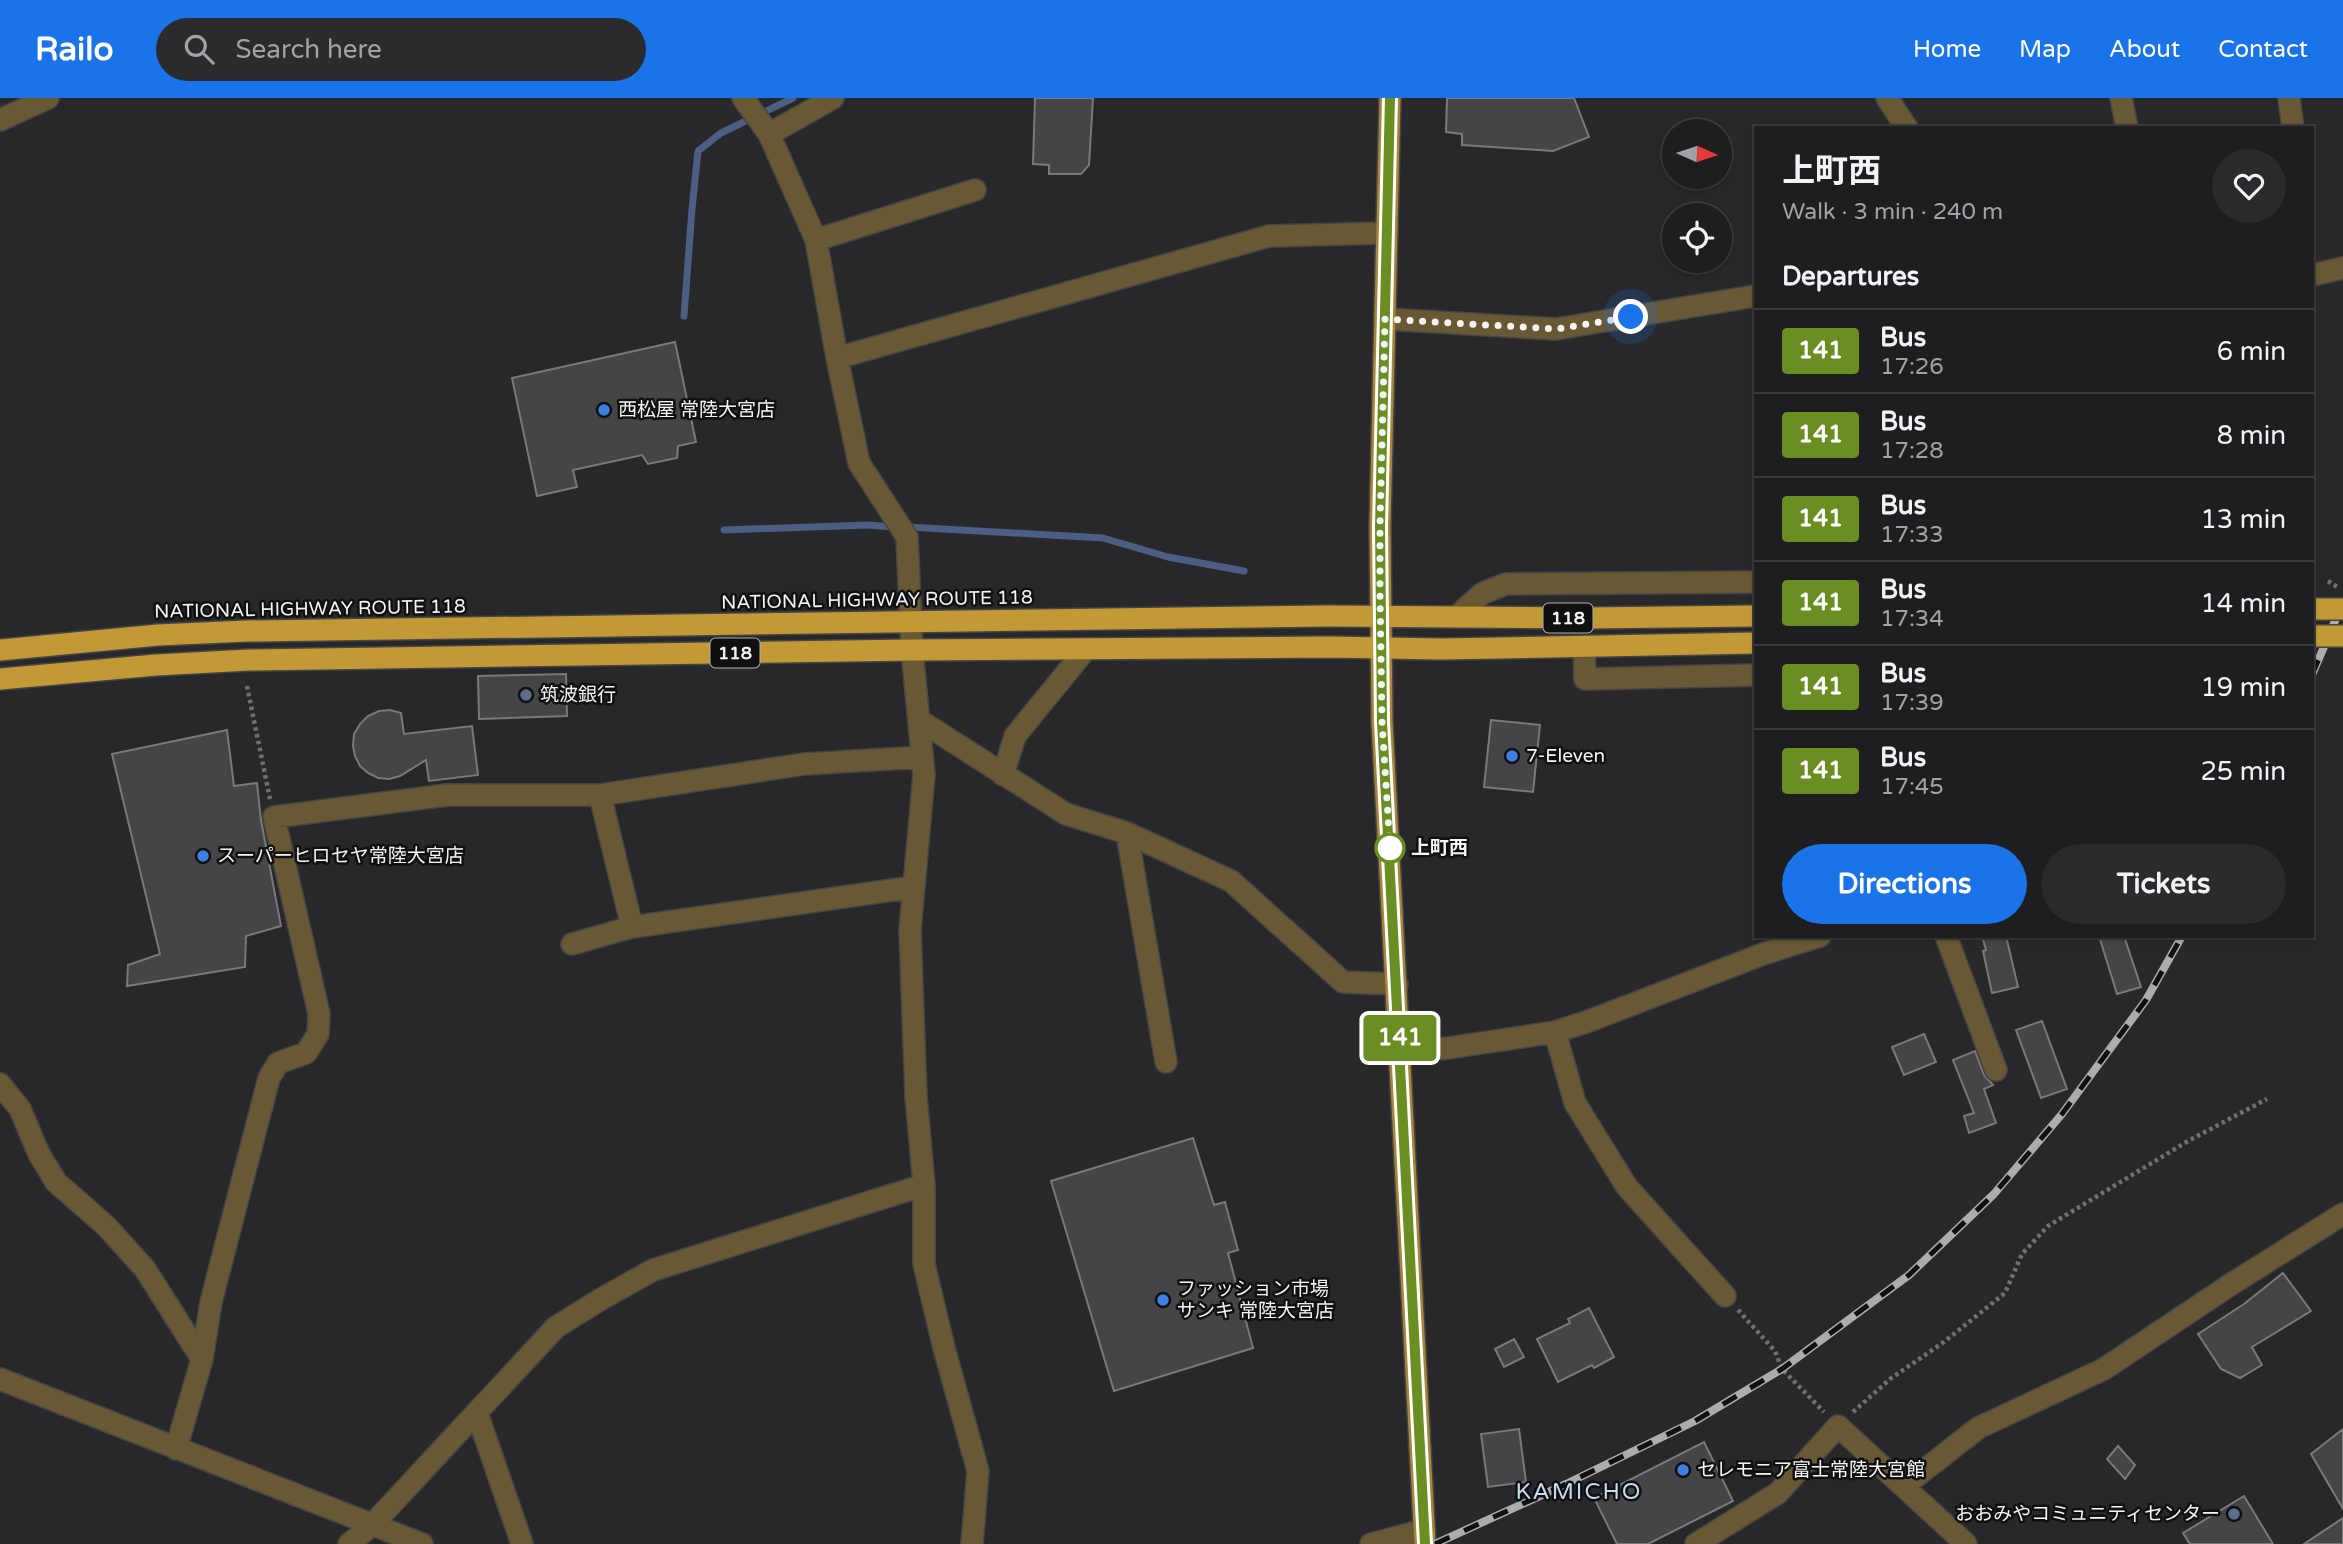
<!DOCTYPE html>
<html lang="en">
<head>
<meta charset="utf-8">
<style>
	body { margin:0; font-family:"Varela Round","Noto Sans JP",sans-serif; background:#2b2a2d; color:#f1f3f6; height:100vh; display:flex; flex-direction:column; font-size:26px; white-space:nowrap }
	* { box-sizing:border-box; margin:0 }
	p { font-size:23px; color:#a1a2a5 }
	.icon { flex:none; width:38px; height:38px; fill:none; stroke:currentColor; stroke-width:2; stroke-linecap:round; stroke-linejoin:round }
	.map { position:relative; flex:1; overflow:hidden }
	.drawer { position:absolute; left:1754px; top:28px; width:560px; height:812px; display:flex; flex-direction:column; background:#1e1d20; border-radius:0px; box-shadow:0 2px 5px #0004,0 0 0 2px #3c3b3e }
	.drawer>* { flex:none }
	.badge { padding:0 14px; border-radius:5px; font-size:24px; line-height:46px }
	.needle { width:46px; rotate:93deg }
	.controls { position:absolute; left:1662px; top:21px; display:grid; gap:14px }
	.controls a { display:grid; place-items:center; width:70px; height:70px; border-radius:50%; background:#1e1d20; box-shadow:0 2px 5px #0004,0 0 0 2px #3c3b3e; font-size:35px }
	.you { position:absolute; width:35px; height:35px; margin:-18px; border:5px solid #fff; border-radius:50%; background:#1a73e8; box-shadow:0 0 0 10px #1a73e833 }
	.map>.badge { position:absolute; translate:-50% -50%; box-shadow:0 0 0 4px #fff }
	h2 { padding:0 28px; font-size:26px; line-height:63px }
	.round { display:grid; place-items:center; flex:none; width:74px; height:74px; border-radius:37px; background:#2b2a2d }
	.headline { display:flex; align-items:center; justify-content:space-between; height:119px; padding:0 28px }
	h1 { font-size:33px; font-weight:700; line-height:52px }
	.button { display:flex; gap:14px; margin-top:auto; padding:14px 28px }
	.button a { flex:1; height:80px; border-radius:42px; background:#1a73e8; color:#fff; font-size:28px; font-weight:700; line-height:80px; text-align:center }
	.button a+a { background:#2b2a2d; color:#f1f3f6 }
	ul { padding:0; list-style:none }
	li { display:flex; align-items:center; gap:21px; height:84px; padding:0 28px; border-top:2px solid #3c3b3e }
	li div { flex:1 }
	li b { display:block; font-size:26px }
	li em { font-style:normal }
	li .badge { min-width:77px; font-weight:700; text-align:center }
	header { display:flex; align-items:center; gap:42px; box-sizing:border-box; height:98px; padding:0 35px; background:#1a73e8; color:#fff }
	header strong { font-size:33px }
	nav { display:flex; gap:38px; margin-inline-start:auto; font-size:24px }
	.search { width:490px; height:63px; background:#2b2a2d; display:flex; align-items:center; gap:18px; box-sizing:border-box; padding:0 24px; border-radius:38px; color:#a1a2a5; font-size:26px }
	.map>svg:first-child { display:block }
</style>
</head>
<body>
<header>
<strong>Railo</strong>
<div class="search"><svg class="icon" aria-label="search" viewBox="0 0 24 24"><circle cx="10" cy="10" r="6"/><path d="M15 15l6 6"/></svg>Search here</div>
<nav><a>Home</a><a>Map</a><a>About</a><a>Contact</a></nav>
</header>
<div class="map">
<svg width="2343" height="1446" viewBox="0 0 2343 1446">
	<rect width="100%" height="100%" fill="#28272a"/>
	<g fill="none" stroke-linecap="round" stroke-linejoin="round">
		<!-- stream -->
		<path stroke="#4c5e83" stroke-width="7" d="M684 218 692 111 698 53 721 35 793 0
			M907 429 1103 440 1168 459 1244 473
			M724 432 867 427 895 429"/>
	</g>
	<!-- building -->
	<path fill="#454447" stroke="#79787b" stroke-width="2" d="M1035 0H1093L1089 67 1081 76H1049V67L1033 66Z
		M1447 0H1574L1589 39 1553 53 1462 47V36L1446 34Z
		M675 244 696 344 678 348 677 360 648 366 642 357 573 372 577 389 537 398 512 280Z
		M566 576 567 618 479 621 478 578Z
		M390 612 401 615 404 636 472 628 478 677 429 683 426 662 400 678 389 681 378 680 368 675 360 668 355 658 353 648 354 636 360 626 368 618 379 613Z
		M1491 622 1540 627 1533 694 1484 689Z
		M227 632 234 688 257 685 261 722 281 828 246 838 245 869 127 888 128 867 160 856 112 656Z
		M1982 838H2006L2018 889 1992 895 1983 853 1986 852Z
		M2099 838H2124L2141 889 2117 896Z
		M2042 923 2067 991 2041 1000 2016 932Z
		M1924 936 1936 964 1904 977 1892 949Z
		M1975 953 1984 977 1993 987 1984 991 1996 1025 1969 1035 1964 1018 1974 1015 1953 962Z
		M1193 1040 1214 1107 1225 1104 1238 1152 1228 1155 1253 1250 1114 1293 1051 1083Z
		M2283 1175 2311 1213 2252 1249 2262 1267 2240 1280 2221 1271 2198 1236 2244 1206Z
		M1589 1210 1614 1259 1594 1270 1592 1267 1558 1284 1537 1241 1570 1225 1568 1221Z
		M1514 1241 1524 1259 1504 1269 1495 1251Z
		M1519 1331 1526 1384 1488 1389 1481 1336Z
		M2343 1331V1411L2311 1356Z
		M1704 1344 1733 1403 1648 1446H1617L1594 1400Z
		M2118 1348 2135 1367 2125 1381 2107 1361Z
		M2244 1398 2273 1446H2190L2183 1435Z
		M2343 1420V1446H2304Z"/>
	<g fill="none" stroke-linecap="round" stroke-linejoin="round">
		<defs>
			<path id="minor" d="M743 0 769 36 816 142 837 260 859 365 907 439 912 552 924 677 910 832 916 998 924 1087V1166L944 1250 978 1373 972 1446
				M1887 0 1907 30
				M2121 0 2127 30
				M2289 0 2293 30
				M0 22 48 0
				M769 36 833 0
				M816 142 975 92
				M2312 177 2343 170
				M1385 221 1556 231 1755 198
				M837 260 1269 138 1387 135
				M1457 518 1483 495 1506 486 1755 484
				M1584 549 1585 581 1755 577
				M919 622 1066 716 1127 735 1231 783 1343 884 1397 886
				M1003 677 1015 638 1086 551
				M600 697 632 829
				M1127 735 1166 964
				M1946 838 1996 972
				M572 846 632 829 914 789
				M1555 934 1575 1005 1627 1089 1725 1198
				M1401 954 1448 950 1555 934 1589 923 1763 856 1820 838
				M0 986 20 1011 39 1056 56 1084 106 1128 145 1171 202 1261
				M0 1281 422 1446
				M477 1315 522 1446
				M176 1351 202 1261 211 1204 269 980 278 965 306 955 318 936 319 916 274 719 447 697H600L804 666 922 659
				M1904 1388 1978 1330 2104 1271 2233 1185 2343 1116
				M349 1446 373 1426 556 1229 603 1200 653 1172 924 1087
				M1371 1446 1424 1432
				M1696 1446 1778 1395 1838 1328 1966 1446"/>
			<path id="major" d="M1390 0 1380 428 1382 624 1425 1446"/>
			<path id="highway" d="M0 552 158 537 247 533 1329 518 1586 520 1755 518
				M0 581 156 567 249 562 912 552 1328 549 1442 551 1755 545"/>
		</defs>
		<!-- minor casing -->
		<use href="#minor" stroke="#454446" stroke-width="24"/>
		<!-- major casing -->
		<use href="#major" stroke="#454446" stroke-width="24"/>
		<!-- highway casing -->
		<use href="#highway" stroke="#454446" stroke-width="24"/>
		<!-- path -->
		<path stroke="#706f71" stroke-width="4.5" stroke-dasharray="3.5 3.5" stroke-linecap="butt" d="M2328 483 2339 490
			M247 588 270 701
			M1738 1212 1775 1253 1782 1271 1824 1314
			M1853 1314 1890 1281 1944 1244 2005 1195 2022 1156 2048 1128 2188 1043 2267 1001"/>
		<!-- minor -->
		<use href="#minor" stroke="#685834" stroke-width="21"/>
		<!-- major -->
		<use href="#major" stroke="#a98636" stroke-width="21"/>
		<!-- highway -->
		<use href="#highway" stroke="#c29934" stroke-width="21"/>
		<defs>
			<path id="rail" d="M2312 577 2343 504
				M1435 1446 1566 1386 1695 1323 1782 1271 1909 1177 1994 1096 2062 1016 2146 902 2182 838"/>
		</defs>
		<!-- rail casing -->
		<use href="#rail" stroke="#acabad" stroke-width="8"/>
		<!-- rail -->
		<use href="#rail" stroke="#101011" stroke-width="5" stroke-dasharray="16" stroke-linecap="butt"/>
		<defs>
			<path id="highway-bridge" d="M2312 511H2343
				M2312 538H2343"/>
		</defs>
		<!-- highway-bridge casing -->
		<use href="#highway-bridge" stroke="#454446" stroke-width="24" stroke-linecap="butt"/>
		<!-- highway-bridge -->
		<use href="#highway-bridge" stroke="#c29934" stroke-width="21"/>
	</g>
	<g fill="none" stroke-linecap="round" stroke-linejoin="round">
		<defs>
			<path id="line" d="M1390 0 1380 428 1382 624 1425 1446"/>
		</defs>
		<!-- line casing -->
		<use href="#line" stroke="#fff" stroke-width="16"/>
		<!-- line -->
		<use href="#line" stroke="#6b8e23" stroke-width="10"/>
		<!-- walk -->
		<path stroke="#f4f3f5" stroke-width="7" stroke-dasharray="0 12.6" d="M1390 750 1382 624 1380 494V428L1385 221 1556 231 1631 219"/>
	</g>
	<!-- markers -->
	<g fill="#3f7fe0" stroke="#101011" stroke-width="2.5">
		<circle cx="604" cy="312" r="7"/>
		<circle cx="1512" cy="658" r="7"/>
		<circle cx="203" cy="758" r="7"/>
		<circle cx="1163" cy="1202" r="7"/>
		<circle cx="1683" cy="1372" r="7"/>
	</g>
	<g fill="#5c6f8a" stroke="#101011" stroke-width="2.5">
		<circle cx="526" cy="597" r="7"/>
		<circle cx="2234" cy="1416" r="7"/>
	</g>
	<circle fill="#fff" stroke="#6b8e23" stroke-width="3.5" cx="1390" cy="750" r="14"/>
	<g text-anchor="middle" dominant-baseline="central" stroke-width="5" stroke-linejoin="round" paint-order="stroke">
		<!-- shield labels -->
		<g fill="#101011" stroke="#b0afb1" stroke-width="2">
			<rect x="1543.5" y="505.5" width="49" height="29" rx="5"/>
			<rect x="710.5" y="540.5" width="49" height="29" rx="5"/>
		</g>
		<g font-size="18" font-weight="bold" fill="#f4f3f5">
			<text x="1568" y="520">118</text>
			<text x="735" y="555">118</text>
		</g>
		<!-- poi labels -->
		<g font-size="19" fill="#f4f3f5" stroke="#101011" text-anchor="start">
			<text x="618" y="312">西松屋 常陸大宮店</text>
			<text x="540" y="597">筑波銀行</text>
			<text x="1526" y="658">7-Eleven</text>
			<text x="217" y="758">スーパーヒロセヤ常陸大宮店</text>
			<text x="1177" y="1191">ファッション市場<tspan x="1177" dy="22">サンキ 常陸大宮店</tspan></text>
			<text x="1697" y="1372">セレモニア富士常陸大宮館</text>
			<text x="2220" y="1416" text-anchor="end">おおみやコミュニティセンター</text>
		</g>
		<!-- street labels -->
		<g font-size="19" fill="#f4f3f5" stroke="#101011">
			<text transform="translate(877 502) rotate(-1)">NATIONAL HIGHWAY ROUTE 118</text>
			<text transform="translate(310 511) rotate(-1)">NATIONAL HIGHWAY ROUTE 118</text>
		</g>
		<!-- stop labels -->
		<g font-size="19" font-weight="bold" fill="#f4f3f5" stroke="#101011" text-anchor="start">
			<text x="1411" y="750">上町西</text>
		</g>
		<!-- quarter labels -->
		<g font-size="23" letter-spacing="2" fill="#c5dbf2" stroke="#101011">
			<text x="1579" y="1394">KAMICHO</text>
		</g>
	</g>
</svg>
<div class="controls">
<a><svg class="needle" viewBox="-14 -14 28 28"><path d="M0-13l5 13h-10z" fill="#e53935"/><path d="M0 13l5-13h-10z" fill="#a1a2a5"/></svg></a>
<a><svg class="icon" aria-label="locate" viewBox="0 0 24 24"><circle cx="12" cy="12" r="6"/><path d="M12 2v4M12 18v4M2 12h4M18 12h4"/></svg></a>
</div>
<div class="you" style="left:1631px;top:219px"></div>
<b class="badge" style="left:1400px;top:940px;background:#6b8e23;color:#fff">141</b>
<section class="drawer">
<div class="headline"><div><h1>上町西</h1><p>Walk · 3 min · 240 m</p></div><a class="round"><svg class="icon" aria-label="heart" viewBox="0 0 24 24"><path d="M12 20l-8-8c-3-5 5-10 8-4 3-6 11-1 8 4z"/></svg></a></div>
<h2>Departures</h2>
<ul>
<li><span class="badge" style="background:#6b8e23;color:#fff">141</span><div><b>Bus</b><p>17:26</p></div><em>6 min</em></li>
<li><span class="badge" style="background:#6b8e23;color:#fff">141</span><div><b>Bus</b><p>17:28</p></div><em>8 min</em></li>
<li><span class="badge" style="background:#6b8e23;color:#fff">141</span><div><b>Bus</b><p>17:33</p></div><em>13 min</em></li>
<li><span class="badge" style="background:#6b8e23;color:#fff">141</span><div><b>Bus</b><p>17:34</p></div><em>14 min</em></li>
<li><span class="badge" style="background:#6b8e23;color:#fff">141</span><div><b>Bus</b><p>17:39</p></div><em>19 min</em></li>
<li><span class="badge" style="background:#6b8e23;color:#fff">141</span><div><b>Bus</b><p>17:45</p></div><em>25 min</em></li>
</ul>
<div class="button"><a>Directions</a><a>Tickets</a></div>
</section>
</div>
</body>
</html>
